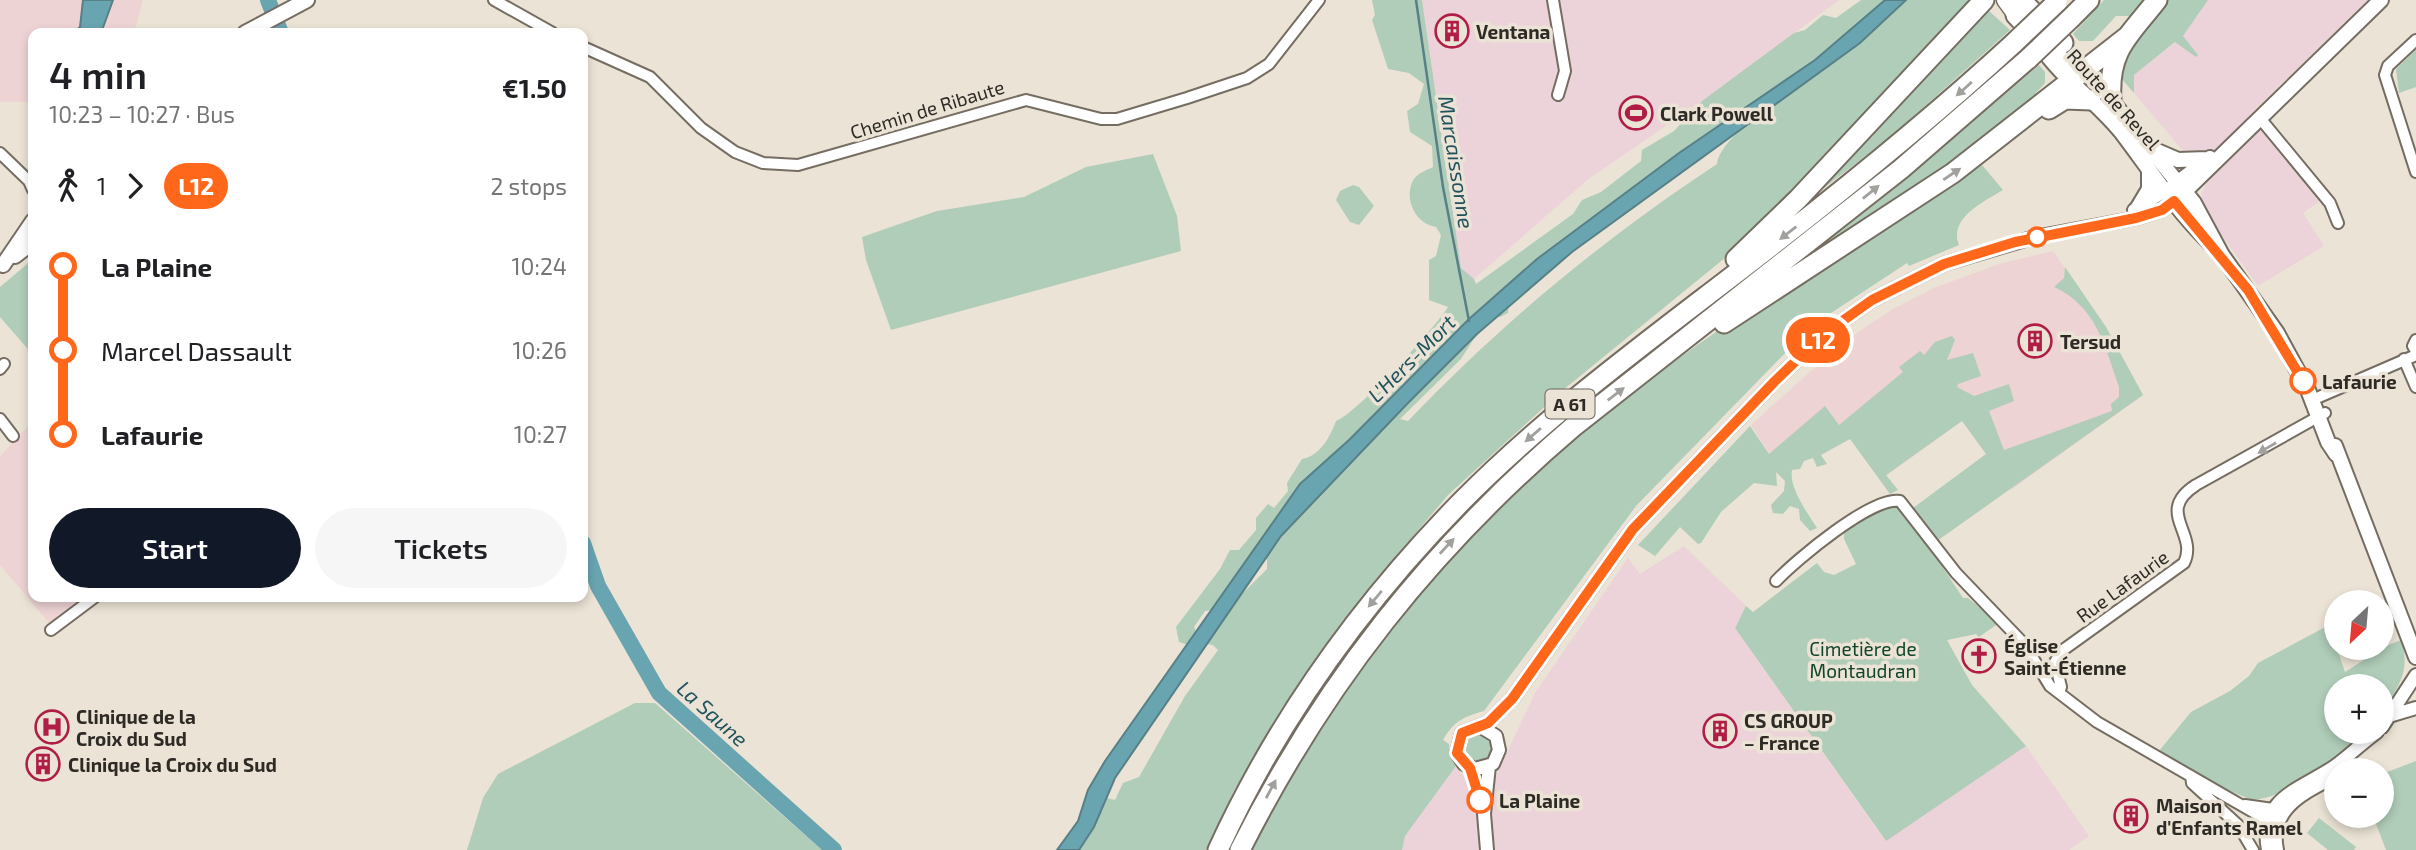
<!DOCTYPE html>
<html lang="en">
<head>
<meta charset="utf-8">
<style>
	body { margin:0; font-family:"Exo 2",sans-serif; background:#f6f6f6; color:#202124; height:100vh; display:flex; flex-direction:column; font-size:26px; white-space:nowrap }
	* { box-sizing:border-box; margin:0 }
	p { font-size:23px; color:#757577 }
	.icon { flex:none; width:38px; height:38px; fill:none; stroke:currentColor; stroke-width:2; stroke-linecap:round; stroke-linejoin:round }
	.map { position:relative; flex:1; overflow:hidden }
	.panel { position:absolute; left:28px; top:28px; width:560px; height:574px; display:flex; flex-direction:column; background:#fff; border-radius:14px; box-shadow:0 4px 10px #0003 }
	.panel>* { flex:none }
	.badge { padding:0 14px; border-radius:23px; font-size:24px; line-height:46px }
	.needle { width:46px; rotate:206deg }
	.buttons { position:absolute; left:2324px; top:590px; display:grid; gap:14px }
	.buttons a { display:grid; place-items:center; width:70px; height:70px; border-radius:50%; background:#fff; box-shadow:0 4px 10px #0003; font-size:35px }
	.map>.badge { position:absolute; translate:-50% -50%; box-shadow:0 0 0 4px #fff }
	.legs { display:flex; align-items:center; gap:10px; height:77px; padding:0 21px; font-size:23px }
	.legs p { margin-inline-start:auto }
	.summary { display:flex; align-items:center; justify-content:space-between; height:119px; padding:0 21px }
	h1 { font-size:38px; font-weight:600; line-height:52px }
	.cta { display:flex; gap:14px; margin-top:auto; padding:14px 21px }
	.cta a { flex:1; height:80px; border-radius:42px; background:#111827; color:#fff; font-size:28px; font-weight:600; line-height:80px; text-align:center }
	.cta a+a { background:#f6f6f6; color:#202124 }
	ul { padding:0 21px; list-style:none }
	li { display:flex; align-items:center; gap:24px; height:84px; font-size:26px }
	li i { display:grid; place-items:center; width:10px; height:100%; margin:0 9px; background:currentColor }
	li i::after { content:''; width:18px; height:18px; margin:-9px; border:5px solid; border-radius:50%; background:#fff }
	li p { margin-inline-start:auto }
	li:first-child i { background:linear-gradient(#0000 50%,currentColor 0) }
	li:last-child i { background:linear-gradient(currentColor 50%,#0000 0) }
	.map>svg:first-child { display:block }
</style>
</head>
<body>
<div class="map">
<svg width="2416" height="850" viewBox="0 0 2416 850">
	<rect width="100%" height="100%" fill="#ebe3d5"/>
	<!-- commercial -->
	<path fill="#ecd2d9" d="M1422 0H1839L1702 101 1587 180 1474 279 1461 269Z
		M2208 0H2368L2249 115 2321 200 2303 213 2324 246 2258 286 2201 206 2202 192 2208 180 2134 93V75L2176 42 2197 56 2183 36Z
		M1684 546 1746 606 1735 628 1885 841 2026 746 2089 836 2069 850H1402L1405 836 1456 766 1468 783 1495 778 1535 693 1628 558 1640 574Z"/>
	<!-- industrial -->
	<path fill="#edd3d4" d="M0 0H143L134 33H33V102H0Z
		M2053 251 2106 327 2143 395 2012 489 1962 421 1882 479 1825 407 1769 454 1751 425 1843 342 1893 309 1934 288 1999 264Z
		M33 421V597H88L51 625 0 565V456Z"/>
	<!-- green -->
	<path fill="#b0cdb9" fill-rule="evenodd" d="M1372 0H1422L1461 268 1474 279 1476 284 1573 214 1582 200 1601 192 1641 161 1642 150 1674 131 1702 101 1794 33 1805 30 1823 15 1836 18 1861 0H1885C1862 19 1841 41 1817 59 1716 134 1606 198 1511 282L1508 313 1500 317 1480 312 1477 334 1461 359 1400 419 1408 421C1504 321 1601 241 1717 164 1721 128 1828 69 1859 44 1876 31 1889 14 1906 0H1971L1758 231 1563 390 1448 495 1376 580 1290 697 1235 789 1206 850H1079L1094 827 1107 798 1115 800 1123 783 1139 777 1185 696 1218 650 1213 645 1200 643 1211 610 1205 611 1194 627 1197 634 1188 645 1179 642 1176 627 1220 569 1230 550H1239L1256 530V518L1268 504 1274 508 1288 491 1287 483 1302 459C1320 456 1330 437 1336 421 1356 414 1436 327 1448 307L1429 300V260L1436 256 1441 235 1436 227C1414 224 1403 196 1414 179 1418 173 1427 170 1433 167L1432 146 1410 132 1407 111 1418 104 1424 84 1409 73 1388 69 1372 20 1375 15ZM1364 430 1300 517 1281 536 1267 556V569L1239 597 1238 590Z
		M2104 0H2150L2137 16H2116L2093 41H2079L2073 34Z
		M2166 0H2208L2183 36 2198 55 2196 57 2175 42 2134 75V93L2115 71 2117 65Z
		M1988 10 2010 30 1894 134 1820 191 1819 185Z
		M2416 50V87L2399 93 2396 69Z
		M2039 65 2045 72V83L2035 94 2038 98 1976 147 1805 259 1894 189Z
		M1153 154 1177 216 1181 251 891 330 866 260 862 237 937 211 1024 197 1086 167Z
		M1982 165 2003 190C1985 201 1948 218 1959 245L1909 266 1907 263 1828 315 1790 348 1636 506 1484 711C1463 717 1454 721 1443 740L1449 744 1450 756 1456 766 1405 836 1402 850H1251C1285 785 1320 718 1364 659 1481 504 1634 382 1797 278 1858 239 1921 203 1982 165Z
		M1353 185 1359 187 1374 206 1359 225 1350 222 1336 200 1340 191Z
		M33 259V355L0 317V287Z
		M2065 267 2106 327 2143 395 1937 541 1913 508 1986 454 1962 421 1886 475 1898 490 1890 494 1850 439 1821 455 1827 464 1817 467 1813 458 1804 461 1800 469 1792 470C1789 489 1807 512 1817 528L1810 531 1800 520 1799 509 1790 506 1783 514 1773 513 1771 505 1784 491 1785 481 1776 472 1777 486 1754 483 1721 512 1701 543 1698 544 1680 527 1655 556 1638 545 1750 426 1769 454 1825 406 1839 425 1903 372 1899 367 1920 351 1924 355 1935 342 1952 336 1955 340 1947 360 1973 353 1981 376 1958 384 1957 387 1974 396 2009 384 2014 401 1989 411 2004 450 2112 411 2111 404 2119 397V387C2105 346 2096 306 2054 287L2064 278Z
		M1898 506 1906 512 1963 598H1968L1999 623 1979 637 1976 634 1947 640 1972 685 2026 746 1886 841 1735 628 1746 606 1753 612 1817 563 1824 572 1834 575 1856 564 1844 539V531L1879 508Z
		M2329 625 2345 672 2384 647 2401 640C2411 670 2399 687 2382 711V686H2336V732H2365C2336 757 2292 797 2252 800L2228 790 2159 751 2191 712 2230 691 2249 676 2258 663Z
		M635 703H655L822 850H467L483 798 498 774Z
		M1471 732 1485 733 1494 744 1491 758 1478 765 1465 760 1461 742Z
		M2416 761V850H2386L2373 816H2382V774Z
		M2319 818 2356 847 2354 850H2328L2307 833Z"/>
	<!-- water -->
	<path fill="#69a4b1" stroke="#578087" stroke-width="2" d="M83 0H113L101 33H74L80 27Z
		M1885 0H1906L1860 43 1572 252 1477 334 1408 403 1281 536 1115 778 1094 827 1079 850H1057L1078 821 1088 790 1105 761 1300 484 1349 440 1469 319 1537 259 1679 153 1815 60Z"/>
	<g fill="none" stroke-linecap="round" stroke-linejoin="round">
		<!-- stream -->
		<path stroke="#578087" stroke-width="2.5" d="M1416 0 1443 187 1469 321"/>
		<!-- river -->
		<path stroke="#69a4b1" stroke-width="16" d="M268 0 281 33
			M583 543 598 586 659 693 834 850"/>
		<defs>
			<path id="minor" d="M494 0 553 33
				M1553 0 1565 71 1558 95
				M2416 40 2388 66 2385 75 2416 172
				M583 47 650 77 701 128 735 152 763 163 798 165 1026 100 1101 119H1117L1187 98 1247 78 1269 64 1319 0
				M2259 117 2330 203 2338 223
				M0 153 29 181 33 190
				M2416 340 2413 346 2416 351
				M2404 359 2416 387
				M0 369 4 364
				M2319 397 2416 355
				M0 419 13 436
				M1776 581C1796 560 1872 496 1900 501L1956 573 2025 645 2050 686 2097 722 2267 820 2278 819 2273 809 2245 805
				M51 630 95 597
				M2059 693 2061 687 2055 662 2063 650 2184 563C2199 533 2154 512 2196 485L2325 413
				M2191 776 2192 783 2238 825 2253 850"/>
			<path id="tertiary" d="M2134 210 2165 191
				M2389 716 2416 708
				M1481 727 1496 736 1499 750 1493 764 1475 769 1464 764 1457 753 1462 733 1488 723 1512 699 1633 529 1775 381 1824 334 1872 300 1944 264 2035 237 2136 218 2162 210 2173 201
				M2382 727 2416 675
				M1487 850 1484 814 1489 766
				M2268 850C2258 797 2300 790 2335 766 2350 755 2363 742 2377 732
				M2277 850C2268 808 2306 792 2336 776"/>
			<path id="secondary" d="M245 33 307 0
				M2047 55C2069 84 2099 104 2122 133 2150 170 2176 210 2210 243
				M2086 69 2194 203 2222 255 2277 333 2308 390 2328 442 2336 454
				M2157 151 2178 160 2207 159
				M2173 186 2210 158
				M2179 197 2381 0
				M2137 209 2149 189V170
				M15 256 33 242
				M3 265 33 221
				M2335 446 2416 657"/>
			<path id="primary" d="M2005 0 2016 15"/>
			<path id="motorway" d="M2021 0 2063 43
				M2016 15 2061 61 2086 69
				M2071 18 2089 0
				M2111 99C2108 50 2129 36 2157 0
				M2049 109 2065 99 2091 100
				M1736 259 1798 199 1984 0
				M1724 323 1953 173 2128 36
				M1218 850C1277 721 1362 603 1461 502 1546 416 1644 344 1739 271 1834 198 1926 124 2014 43
				M1240 850C1324 683 1431 548 1573 427L1901 169 2028 59"/>
		</defs>
		<!-- minor casing -->
		<use href="#minor" stroke="#756d61" stroke-width="14"/>
		<!-- tertiary casing -->
		<use href="#tertiary" stroke="#756d61" stroke-width="16"/>
		<!-- secondary casing -->
		<use href="#secondary" stroke="#756d61" stroke-width="18"/>
		<!-- primary casing -->
		<use href="#primary" stroke="#756d61" stroke-width="19"/>
		<!-- motorway casing -->
		<use href="#motorway" stroke="#756d61" stroke-width="23"/>
		<!-- minor -->
		<use href="#minor" stroke="#fff" stroke-width="10"/>
		<!-- tertiary -->
		<use href="#tertiary" stroke="#fff" stroke-width="12"/>
		<!-- secondary -->
		<use href="#secondary" stroke="#fff" stroke-width="14"/>
		<!-- primary -->
		<use href="#primary" stroke="#fff" stroke-width="16"/>
		<!-- motorway -->
		<use href="#motorway" stroke="#fff" stroke-width="19"/>
		<defs>
			<path id="motorway-bridge" d="M2014 43 2057 2
				M2028 59 2071 18"/>
		</defs>
		<!-- motorway-bridge casing -->
		<use href="#motorway-bridge" stroke="#756d61" stroke-width="23" stroke-linecap="butt"/>
		<!-- motorway-bridge -->
		<use href="#motorway-bridge" stroke="#fff" stroke-width="19"/>
	</g>
	<!-- one-way arrows -->
	<defs><path id="oneway-solid" d="M-6-.8H1V-3.2L6.5 0L1 3.2V.8H-6Z" transform="scale(1.75)"/></defs>
	<g fill="#a1a09d">
		<use href="#oneway-solid" transform="translate(1964 89) rotate(138)"/>
		<use href="#oneway-solid" transform="translate(1952 174) rotate(-34)"/>
		<use href="#oneway-solid" transform="translate(1871 192) rotate(-39)"/>
		<use href="#oneway-solid" transform="translate(1788 233) rotate(142)"/>
		<use href="#oneway-solid" transform="translate(1616 394) rotate(-38)"/>
		<use href="#oneway-solid" transform="translate(1533 435) rotate(139)"/>
		<use href="#oneway-solid" transform="translate(2267 448) rotate(150)"/>
		<use href="#oneway-solid" transform="translate(1447 546) rotate(-47)"/>
		<use href="#oneway-solid" transform="translate(1375 599) rotate(130)"/>
		<use href="#oneway-solid" transform="translate(1271 789) rotate(-62)"/>
	</g>
	<g fill="none" stroke-linecap="round" stroke-linejoin="round">
		<defs>
			<path id="line-1" d="M1480 800 1470 768 1457 753 1462 733 1488 723 1512 699 1633 529 1775 381 1824 334 1872 300 1944 264 2015 242 2136 218 2162 210 2174 201 2248 290 2303 381"/>
		</defs>
		<!-- line-1 casing -->
		<use href="#line-1" stroke="#fff" stroke-width="16"/>
		<!-- line-1 -->
		<use href="#line-1" stroke="#ff671b" stroke-width="10"/>
	</g>
	<!-- icons -->
	<defs>
		<symbol id="building-ring" viewBox="-11 -11 22 22"><circle r="9.5" fill="#ebe3d5" stroke="#b01e47" stroke-width="1.5"/><path d="M-4-6H4V6H1V3H-1V6H-4ZM-2.5-4.3h1.7v1.8h-1.7ZM.8-4.3h1.7v1.8H.8ZM-2.5-1h1.7V.8h-1.7ZM.8-1h1.7V.8H.8Z" fill="#b01e47"/></symbol>
		<symbol id="stadium-ring" viewBox="-11 -11 22 22"><circle r="9.5" fill="#ebe3d5" stroke="#b01e47" stroke-width="1.5"/><path d="M0-5a6.5 5 0 1 0 0 10a6.5 5 0 1 0 0-10ZM-3.5-1.8h7v3.6h-7Z" fill="#b01e47"/></symbol>
		<symbol id="church-ring" viewBox="-11 -11 22 22"><circle r="9.5" fill="#ebe3d5" stroke="#b01e47" stroke-width="1.5"/><path d="M-1.2-6h2.4v3.5h3.3v2.4h-3.3V6h-2.4V-.1h-3.3v-2.4h3.3Z" fill="#b01e47"/></symbol>
		<symbol id="hospital-ring" viewBox="-11 -11 22 22"><circle r="9.5" fill="#ebe3d5" stroke="#b01e47" stroke-width="1.5"/><path d="M-5-5h3v3.5h4V-5h3V5h-3V1.5h-4V5h-3Z" fill="#b01e47"/></symbol>
	</defs>
	<g fill-rule="evenodd">
		<use href="#building-ring" x="1433" y="12" width="38" height="38"/>
		<use href="#stadium-ring" x="1617" y="94" width="38" height="38"/>
		<use href="#building-ring" x="2016" y="322" width="38" height="38"/>
		<use href="#church-ring" x="1960" y="637" width="38" height="38"/>
		<use href="#hospital-ring" x="33" y="708" width="38" height="38"/>
		<use href="#building-ring" x="1701" y="712" width="38" height="38"/>
		<use href="#building-ring" x="24" y="745" width="38" height="38"/>
		<use href="#building-ring" x="2112" y="797" width="38" height="38"/>
	</g>
	<!-- markers -->
	<g fill="#fff" stroke="#ff671b" stroke-width="3.5">
		<circle cx="2037" cy="237" r="9"/>
		<circle cx="2303" cy="381" r="12"/>
		<circle cx="1480" cy="800" r="12"/>
	</g>
	<g text-anchor="middle" dominant-baseline="central" stroke-width="7" stroke-linejoin="round" paint-order="stroke">
		<!-- shield labels -->
		<rect fill="#ebe3d5" stroke="#67625a" stroke-width="2" x="1545.5" y="389.5" width="49" height="29" rx="5"/>
		<g font-size="18" font-weight="bold" fill="#2e2b26">
			<text x="1570" y="404">A 61</text>
		</g>
		<!-- poi labels -->
		<g font-size="19" font-weight="bold" fill="#2e2b26" stroke="#ebe3d5" text-anchor="start">
			<text x="1476" y="31">Ventana</text>
			<text x="1660" y="113">Clark Powell</text>
			<text x="2060" y="341">Tersud</text>
			<text x="2004" y="645">Église<tspan x="2004" dy="22">Saint-Étienne</tspan></text>
			<text x="76" y="716">Clinique de la<tspan x="76" dy="22">Croix du Sud</tspan></text>
			<text x="1744" y="720">CS GROUP<tspan x="1744" dy="22">– France</tspan></text>
			<text x="68" y="764">Clinique la Croix du Sud</text>
			<text x="2156" y="805">Maison<tspan x="2156" dy="22">d'Enfants Ramel</tspan></text>
		</g>
		<!-- street labels -->
		<g font-size="19" fill="#2e2b26" stroke="#ebe3d5">
			<text transform="translate(2114 99) rotate(48)">Route de Revel</text>
			<text transform="translate(927 109) rotate(-17)">Chemin de Ribaute</text>
			<text transform="translate(2122 586) rotate(-36)">Rue Lafaurie</text>
		</g>
		<!-- stop labels -->
		<g font-size="19" font-weight="bold" fill="#2e2b26" stroke="#ebe3d5" text-anchor="start">
			<text x="2322" y="381">Lafaurie</text>
			<text x="1499" y="800">La Plaine</text>
		</g>
		<!-- park labels -->
		<g font-size="19" fill="#0f4528" stroke="#ebe3d5">
			<text x="1863" y="648">Cimetière de<tspan x="1863" dy="22">Montaudran</tspan></text>
		</g>
		<!-- water labels -->
		<g font-size="21" font-style="italic" fill="#20535d" stroke="#ebe3d5">
			<text transform="translate(1457 162) rotate(81)">Marcaissonne</text>
			<text transform="translate(1411 358) rotate(-45)">L'Hers-Mort</text>
			<text transform="translate(713 713) rotate(42)">La Saune</text>
		</g>
	</g>
</svg>
<div class="buttons">
<a><svg class="needle" viewBox="-14 -14 28 28"><path d="M0-13l5 13h-10z" fill="#e53935"/><path d="M0 13l5-13h-10z" fill="#757577"/></svg></a>
<a>+</a>
<a>−</a>
</div>
<b class="badge" style="left:1818px;top:340px;background:#ff671b;color:#fff">L12</b>
<section class="panel">
<div class="summary"><div><h1>4 min</h1><p>10:23 – 10:27 · Bus</p></div><b>€1.50</b></div>
<div class="legs"><svg class="icon" aria-label="walk" viewBox="0 0 24 24"><circle cx="13" cy="4" r="2"/><path d="M13 8l-2 6 4 7M11 14l-3 7M7 12l3-4h3l4 4"/></svg>1<svg class="icon" aria-label="forward" viewBox="0 0 24 24"><path d="M9 5l7 7-7 7"/></svg><b class="badge" style="background:#ff671b;color:#fff">L12</b><p>2 stops</p></div>
<ul>
<li><i style="color:#ff671b"></i><b>La Plaine</b><p>10:24</p></li>
<li><i style="color:#ff671b"></i><span>Marcel Dassault</span><p>10:26</p></li>
<li><i style="color:#ff671b"></i><b>Lafaurie</b><p>10:27</p></li>
</ul>
<div class="cta"><a>Start</a><a>Tickets</a></div>
</section>
</div>
</body>
</html>
